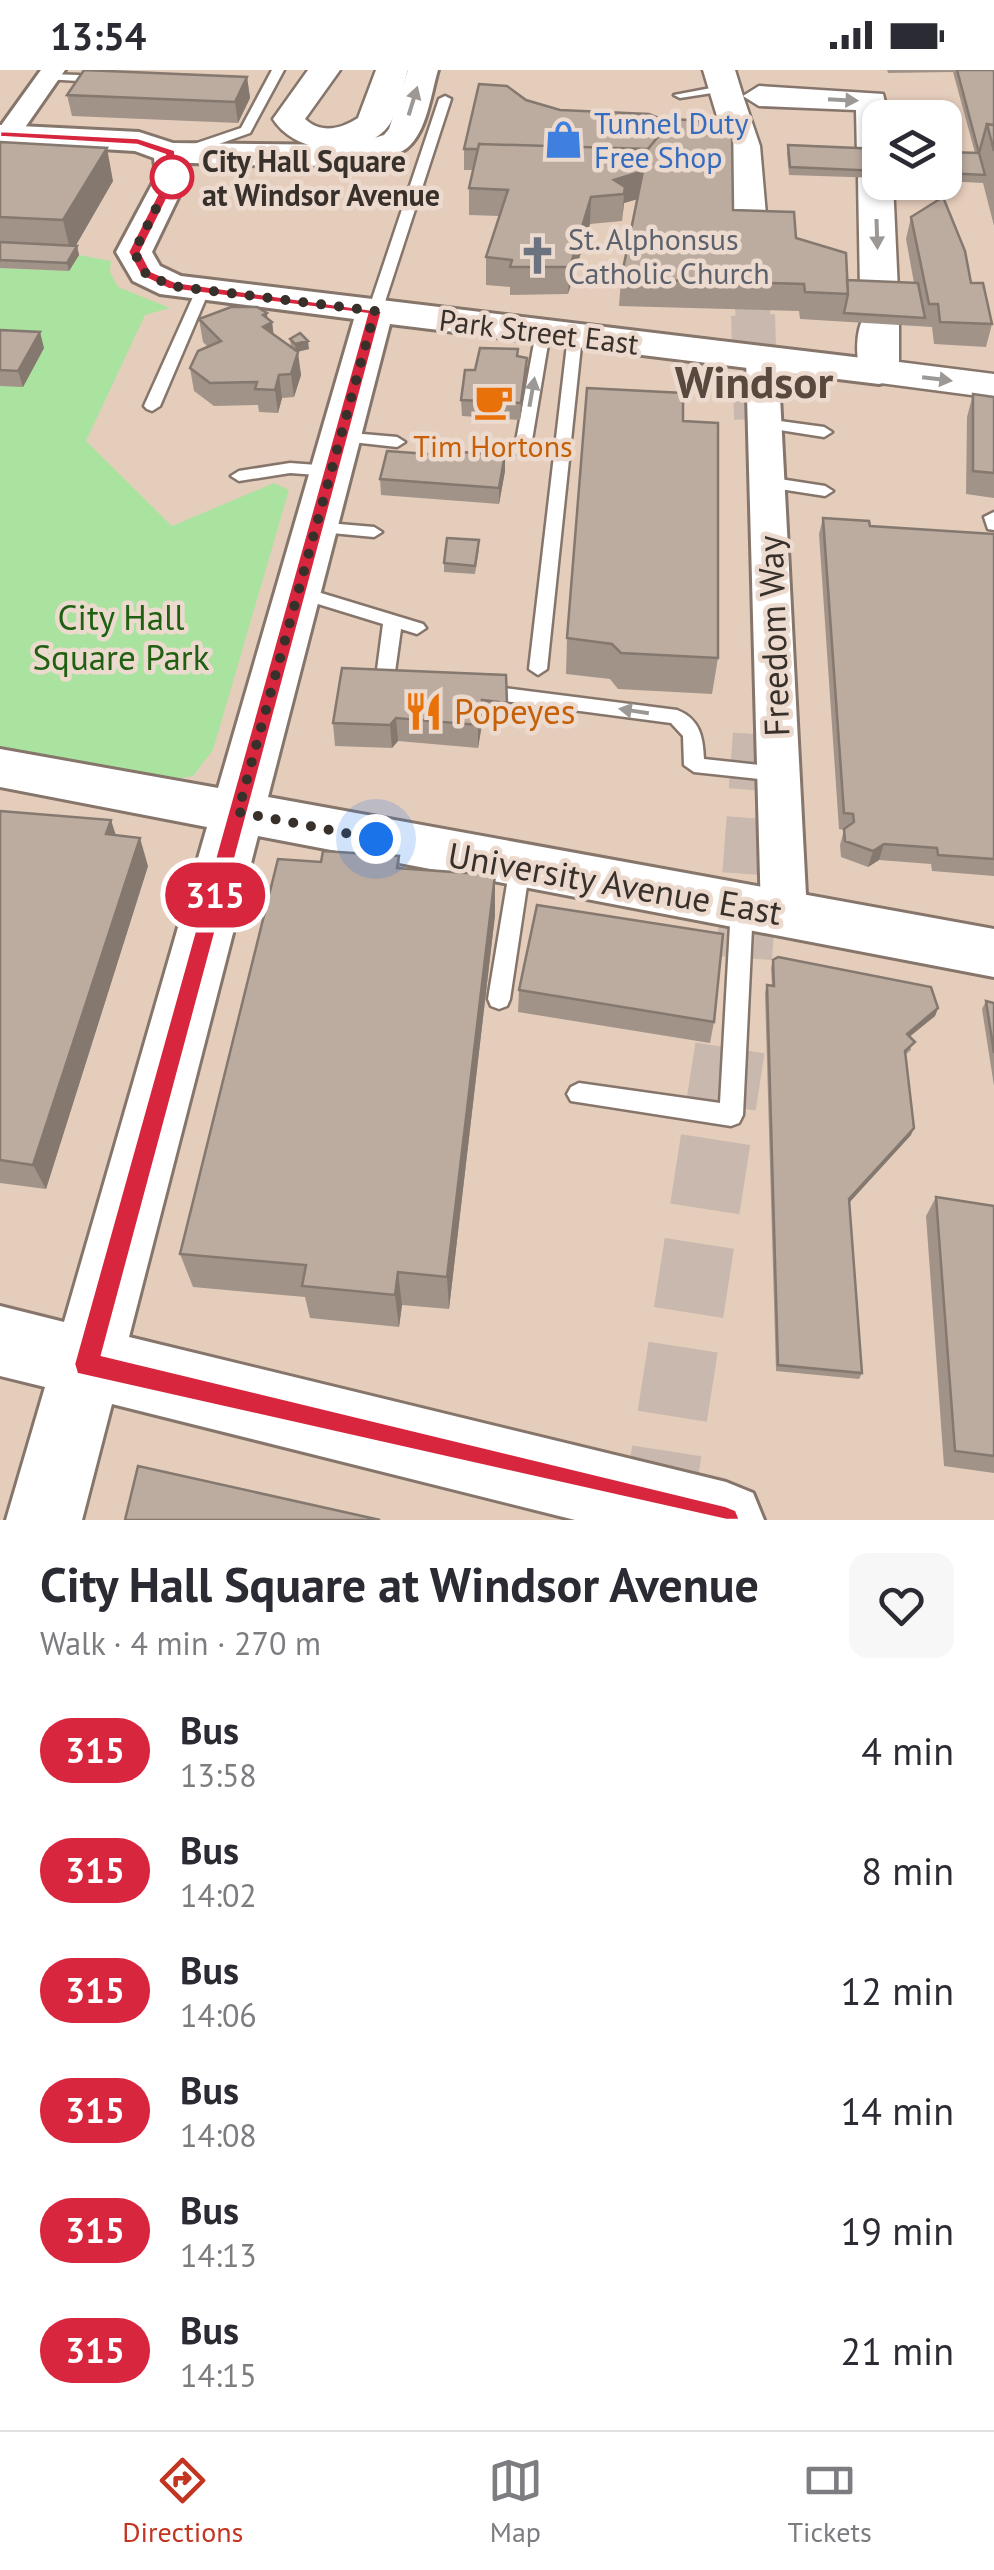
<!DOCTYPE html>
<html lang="en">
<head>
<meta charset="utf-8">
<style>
	body { margin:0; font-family:"PT Sans",sans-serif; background:#f7f7f7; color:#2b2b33; height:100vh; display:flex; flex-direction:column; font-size:38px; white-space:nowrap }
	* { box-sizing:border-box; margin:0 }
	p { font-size:32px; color:#7c7c81 }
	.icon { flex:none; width:55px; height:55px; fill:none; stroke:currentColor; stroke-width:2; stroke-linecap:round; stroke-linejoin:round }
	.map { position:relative; height:1450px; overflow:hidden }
	.details { display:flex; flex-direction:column; background:#fff; flex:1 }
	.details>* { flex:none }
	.badge { padding:0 20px; border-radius:32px; font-size:35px; line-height:65px }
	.controls { position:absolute; left:862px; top:30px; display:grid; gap:20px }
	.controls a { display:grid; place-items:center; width:100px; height:100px; border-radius:20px; background:#fff; box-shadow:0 2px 8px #0004; font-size:50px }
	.you { position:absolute; width:50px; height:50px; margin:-25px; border:8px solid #fff; border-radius:50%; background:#1a73e8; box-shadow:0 0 0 15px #1a73e833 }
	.map>.badge { position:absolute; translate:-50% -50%; box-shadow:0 0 0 5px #fff }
	.round { display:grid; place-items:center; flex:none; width:105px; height:105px; border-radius:20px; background:#f7f7f7 }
	.headline { display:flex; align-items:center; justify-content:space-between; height:170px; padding:0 40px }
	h1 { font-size:48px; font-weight:800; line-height:75px }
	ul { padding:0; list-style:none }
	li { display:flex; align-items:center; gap:30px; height:120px; padding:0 40px }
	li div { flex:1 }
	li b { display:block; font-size:38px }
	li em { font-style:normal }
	li .badge { min-width:110px; font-weight:700; text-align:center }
	.status { display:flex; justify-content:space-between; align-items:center; height:70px; padding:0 50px; background:#fff; direction:ltr }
	.status svg { height:28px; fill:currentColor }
	.dock { display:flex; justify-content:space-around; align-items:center; height:140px; border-top:2px solid #e1e1e2; background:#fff; font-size:28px; color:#7c7c81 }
	.dock a { display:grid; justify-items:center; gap:5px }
	.dock .on { color:#c23621 }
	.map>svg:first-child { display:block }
</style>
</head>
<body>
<div class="status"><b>13:54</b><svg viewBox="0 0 49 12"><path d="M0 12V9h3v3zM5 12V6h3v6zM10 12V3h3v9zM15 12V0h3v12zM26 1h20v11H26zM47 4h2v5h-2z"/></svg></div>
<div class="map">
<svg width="994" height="1450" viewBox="0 0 994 1450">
	<rect width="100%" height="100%" fill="#eddace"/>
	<!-- built -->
	<path fill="#e5cdbc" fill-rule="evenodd" d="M0 0H994V1450H0ZM880 48H945V112H880Z"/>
	<!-- green -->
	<path fill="#aae2a0" d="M79 185 111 191 110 202 118 217 170 238 145 245 86 371 172 456 274 413 289 420 213 680 193 706 157 712 0 682V198L69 201Z"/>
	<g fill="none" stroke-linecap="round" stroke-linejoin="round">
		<!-- primary-tunnel-far3 -->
		<path stroke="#c9b8ad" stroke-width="35" stroke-dasharray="35 18" stroke-linecap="butt" d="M750 168 753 248"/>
		<!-- primary-tunnel-far2 -->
		<path stroke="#c9b8ad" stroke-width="44" stroke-dasharray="44 22" stroke-linecap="butt" d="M753 245 756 349"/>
		<!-- primary-tunnel-far1 -->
		<path stroke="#c9b8ad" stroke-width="56" stroke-dasharray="56 28" stroke-linecap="butt" d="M744 888 762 650"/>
		<!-- primary-tunnel -->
		<path stroke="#c9b8ad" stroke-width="70" stroke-dasharray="70 35" stroke-linecap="butt" d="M656 1450 730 978"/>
		<defs>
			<path id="service" d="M272 0H284L250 63 196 82H188V76L241 58Z
				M48 4 79 5 85 8 79 11 44 9V5Z
				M727 15 731 16V20L680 28 674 25Z
				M445 26 451 29 382 241 370 244 368 241 439 29Z
				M197 218 209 221 160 336 152 341 147 339 144 336Z
				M543 258 550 262 530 382 522 387 514 382 536 262Z
				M575 262 582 266 547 599 538 605 529 599 568 266Z
				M765 349 824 357 832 362 824 367 760 357V351Z
				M340 362 397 367 405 372 397 377 334 370 332 367Z
				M290 393 331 396 339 401 331 406 290 403 239 411 231 406 239 401Z
				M767 407 825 416 833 421 825 426 761 416V408Z
				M994 442V460L988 459 984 447Z
				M316 452 374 457 382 462 374 467 310 461V453Z
				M298 516 423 554 426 558 417 564 401 559 394 609 403 611 405 616 403 621 384 622 375 615 383 554 292 526 289 522 292 518Z
				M480 615 677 640C700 649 703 667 704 689L778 697 788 704 778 711 694 702 684 695 683 666 671 653 473 627 471 622 473 617Z
				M520 788 527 790 530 796 510 929 507 936 499 939 491 936 488 929 510 796 513 790Z
				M742 828 750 831 753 837 743 1045 739 1053 731 1056 571 1031 567 1024 571 1017 579 1013 720 1033 731 837 734 831Z"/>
			<path id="minor" d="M41 0H65L17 69 0 70V57Z
				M762 279 778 288 807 844 800 857 784 862 768 857 761 844 746 288Z"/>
			<path id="tertiary" d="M408 0H438C431 23 427 62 407 78 370 106 236 93 187 93L188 107 152 182 160 196 181 206 879 290 893 294 899 302 893 310 879 314 390 254 268 727 994 859V907L258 766 129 1267 726 1412 753 1423 764 1450H575L112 1334 82 1450H6L45 1317 0 1306V1236L64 1252 207 757 0 717V679L218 718 354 249 160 224 133 211 116 182 156 107 154 88 135 81 0 73V55L139 62 173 73 352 75 384 65 389 59Z"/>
			<path id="primary" d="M308 0H340L305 49C321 64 341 59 358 48L376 0H408C402 17 398 47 385 60 355 90 294 83 273 49Z
				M703 0H735L743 26 759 16 883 24 889 48H880V95L862 93 857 86 856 40 759 36 743 26 760 76 768 168 763 176H737L732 168 726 76Z
				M875 98 880 99V112H893L898 221 893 229H865L860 221 858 108 863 101Z
				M879 241 893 245 899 253V292L994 304V328L865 311C854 296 855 259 865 245Z"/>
		</defs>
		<!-- service casing -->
		<use href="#service" stroke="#86756a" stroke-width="5"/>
		<!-- minor casing -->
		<use href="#minor" stroke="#86756a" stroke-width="6"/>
		<!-- tertiary casing -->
		<use href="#tertiary" stroke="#86756a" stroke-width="6"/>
		<!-- primary casing -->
		<use href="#primary" stroke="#86756a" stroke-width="5"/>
		<!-- service -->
		<use href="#service" fill="#fff" fill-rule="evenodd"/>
		<!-- minor -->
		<use href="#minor" fill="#fff" fill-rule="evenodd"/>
		<!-- tertiary -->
		<use href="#tertiary" fill="#fff" fill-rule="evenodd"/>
		<!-- primary -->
		<use href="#primary" fill="#fff" fill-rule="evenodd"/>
	</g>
	<!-- wall -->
	<path fill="#a29389" d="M887 0H994V156L983 113 945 111V82L975 83 953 2 888 3Z
		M247 7 250 28 238 53 72 46 67 25Z
		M526 30 560 40 666 51V57L733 140 796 168 847 210 914 213 906 169 911 147 971 213 992 254 986 277 934 274 932 257 800 249 799 241 619 236 621 209 638 129 624 133 622 151 590 154 568 224 510 225V217L486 215V187L499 146 469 145V118L473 100H464V79Z
		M0 72 113 111 75 176H77L79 185 69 201 0 198Z
		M788 75 880 79V108L789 105 787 83Z
		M199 249H268L272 252 273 264 291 277 290 269 309 279 297 282 301 305 294 327 282 328 278 343 259 342 258 335 214 336 194 321 190 298 208 277 203 272Z
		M0 260 44 278 23 317 0 316Z
		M527 288V304L520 350 462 346 461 330 475 300Z
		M973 324 994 327V428L966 424 967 347Z
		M683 351 718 588 712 624 618 619 610 609 566 604 567 568Z
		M505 401 499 434 381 425 380 409Z
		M823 448 870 456 994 464V806L932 801 931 794 879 790 868 797 841 787 840 775 844 760 839 759 819 464Z
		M479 479 475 504 444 502V493Z
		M342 598 507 633V656L482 654 478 678 398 671 392 678 335 676 333 653Z
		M0 741 116 765 148 796 46 1119 0 1113Z
		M399 786 400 798 495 845 449 1239 402 1235 399 1257 310 1248 305 1227 193 1217 180 1184 321 792Z
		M773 890 938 938 935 946 909 967 911 980 905 985 911 1065 849 1133 862 1303 859 1309 776 1301 765 923 767 915 772 916 771 898Z
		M519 920 714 952 710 973 518 942Z
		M986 931 994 933V1016L982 939Z
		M936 1127 994 1136V1403L944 1396 926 1146Z"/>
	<!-- shaded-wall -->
	<path fill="#84786f" d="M247 7 250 28 238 53 235 32Z
		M107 78 113 111 71 184 63 150Z
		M643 101 641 128 624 133 622 151 624 124 614 110Z
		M591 127 590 154 568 224 570 197Z
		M77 176 79 185 69 201 67 193Z
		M267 243 268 254 272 252 275 275 266 279 263 245Z
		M40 262 44 278 23 317 18 301Z
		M308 271 309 279 296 282 295 274Z
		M298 282 301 305 294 327 291 304Z
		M527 288V304L520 350 521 333Z
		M279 305 282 328 278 343 275 320Z
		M505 384V401L499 434V418Z
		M482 630V654L478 678V655Z
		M396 648 398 671 392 678 390 655Z
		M111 750 120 778 106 764Z
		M140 768 148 796 46 1119 33 1095Z
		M884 774 879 790 868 797 873 781Z
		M495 805V845L449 1239 447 1207Z
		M938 938 935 946 903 972 907 964Z
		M914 1058 911 1065 846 1136 849 1129Z
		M398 1202 402 1235 399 1257 395 1225Z"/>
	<!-- building -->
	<path fill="#bcab9f" stroke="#84786f" stroke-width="2.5" d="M84 0 247 7 235 32 67 25Z
		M957 0H994V55L987 54 979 83Z
		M479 14 507 16 526 30 560 40 649 44 666 51 662 56 666 57 648 79 479 74 478 79H464Z
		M672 49 720 52 722 63H732L733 140 794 142 796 168 846 183 848 224 805 222 804 214 621 209 643 101 614 110 625 117 624 124 591 127 570 197H510L512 190 486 187 508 120 469 118 479 74 648 79Z
		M987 54 994 55V81Z
		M0 72 107 78 63 150 0 147Z
		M788 75 880 79V101L790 97Z
		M945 82 979 83 985 105 945 103Z
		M943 127 965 181 971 213H983L992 254 940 252 938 234H929L911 147Z
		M0 172 77 176 67 193 0 190Z
		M847 210 918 213 925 248 844 243 848 224Z
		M231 237H257L267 243 263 245 272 252 263 257 298 282 291 304 279 305 275 320 255 319 257 312 210 313 190 298 198 281 221 271 199 249Z
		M0 260 40 262 18 301 0 300Z
		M300 263 308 271 295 274 290 269Z
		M480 278 518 279 517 286 527 288 521 333 461 330 465 300H475Z
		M587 318 683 323V351L718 353V588L621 583 612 574 567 568Z
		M973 324 994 327V403L973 401Z
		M387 381 455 386 457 382 505 384 499 418 380 409Z
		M823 448 869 451 870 456 994 464V789L938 785 937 778 884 774 873 781 845 771 844 759 854 752 853 744 844 743Z
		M447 468 479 470 475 496 444 493Z
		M342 598 506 605 507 633 482 630 478 655 396 648 390 655 333 653Z
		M0 741 111 750 106 764 140 768 33 1095 0 1090Z
		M323 781 399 786 397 798 495 805 447 1207 398 1202 395 1225 302 1216 306 1195 180 1184 278 789 321 792Z
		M537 835 723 864 714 952 519 920Z
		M778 887 931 917 938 938 907 964 915 972 905 981 914 1058 849 1129 862 1303 778 1295 767 915 774 916 773 890Z
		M986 931 994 933V983Z
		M936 1127 994 1136V1386L955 1381Z
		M138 1396 380 1450H125Z"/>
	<!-- one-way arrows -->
	<defs><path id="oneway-solid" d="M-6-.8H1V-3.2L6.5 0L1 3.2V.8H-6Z" transform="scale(2.5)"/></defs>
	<g fill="#9b9895">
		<use href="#oneway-solid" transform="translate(843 30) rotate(3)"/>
		<use href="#oneway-solid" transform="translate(413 31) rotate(-73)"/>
		<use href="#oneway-solid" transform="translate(877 164) rotate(88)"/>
		<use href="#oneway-solid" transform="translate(937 309) rotate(7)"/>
		<use href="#oneway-solid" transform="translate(532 322) rotate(-80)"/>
		<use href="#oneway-solid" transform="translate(634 641) rotate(-171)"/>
	</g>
	<!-- line -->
	<path fill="#d7263d" stroke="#fff" stroke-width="2.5" d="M0 61 138 68 175 80 178 107 141 182 151 201 176 212 382 241 102 1285 726 1436 736 1440 740 1450H726L77 1304 74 1294 367 244 168 219 141 206 128 182 166 107 165 85 137 75 0 67Z"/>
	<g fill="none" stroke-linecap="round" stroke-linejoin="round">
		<!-- walk -->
		<path stroke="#37302b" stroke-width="10" stroke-dasharray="0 18" d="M172 107 134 182 146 204 172 216 375 241 238 742 376 769"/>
	</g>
	<!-- icons -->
	<defs>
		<symbol id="shop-bare" viewBox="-9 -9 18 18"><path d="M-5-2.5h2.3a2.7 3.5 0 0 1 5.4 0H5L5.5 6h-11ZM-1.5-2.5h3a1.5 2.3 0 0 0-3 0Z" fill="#3f7fe0" stroke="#eddace" stroke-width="2.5" paint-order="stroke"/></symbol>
		<symbol id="church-bare" viewBox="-9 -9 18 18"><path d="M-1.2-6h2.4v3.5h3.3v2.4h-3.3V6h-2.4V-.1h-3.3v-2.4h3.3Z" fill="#6b7280" stroke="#eddace" stroke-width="2.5" paint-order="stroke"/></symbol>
		<symbol id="cafe-bare" viewBox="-9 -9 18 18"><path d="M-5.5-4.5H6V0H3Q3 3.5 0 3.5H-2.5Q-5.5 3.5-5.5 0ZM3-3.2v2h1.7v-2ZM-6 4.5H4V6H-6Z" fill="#e8710a" stroke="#eddace" stroke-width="2.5" paint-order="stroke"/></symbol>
		<symbol id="restaurant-bare" viewBox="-9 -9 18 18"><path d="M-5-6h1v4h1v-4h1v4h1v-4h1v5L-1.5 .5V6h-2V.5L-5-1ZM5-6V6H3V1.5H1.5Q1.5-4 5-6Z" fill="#e8710a" stroke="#eddace" stroke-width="2.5" paint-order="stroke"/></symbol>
	</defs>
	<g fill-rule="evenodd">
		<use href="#shop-bare" x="536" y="42" width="55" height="55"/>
		<use href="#church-bare" x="510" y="158" width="55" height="55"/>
		<use href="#cafe-bare" x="466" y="304" width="55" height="55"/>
		<use href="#restaurant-bare" x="396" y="614" width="55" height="55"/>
	</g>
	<!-- markers -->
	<circle fill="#fff" stroke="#d7263d" stroke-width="5" cx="172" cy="107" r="20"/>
	<g text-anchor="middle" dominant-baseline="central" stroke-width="9" stroke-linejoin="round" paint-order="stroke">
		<!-- far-shop labels -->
		<g font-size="30" fill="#366cbe" stroke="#eddace" text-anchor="start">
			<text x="594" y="52">Tunnel Duty<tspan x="594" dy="34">Free Shop</tspan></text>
		</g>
		<!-- far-stop labels -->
		<g font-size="30" font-weight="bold" fill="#37302b" stroke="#eddace" text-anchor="start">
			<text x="202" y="90">City Hall Square<tspan x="202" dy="34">at Windsor Avenue</tspan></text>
		</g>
		<!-- far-worship labels -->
		<g font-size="30" fill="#5b616d" stroke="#eddace" text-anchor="start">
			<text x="568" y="168">St. Alphonsus<tspan x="568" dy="34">Catholic Church</tspan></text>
		</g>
		<!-- far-street labels -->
		<g font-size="30" fill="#37302b" stroke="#eddace">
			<text transform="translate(539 261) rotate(7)">Park Street East</text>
		</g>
		<!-- far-food labels -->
		<g font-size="30" fill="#c56008" stroke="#eddace">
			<text x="493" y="375">Tim Hortons</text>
		</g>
		<!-- park labels -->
		<g font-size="35" fill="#1f6012" stroke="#eddace">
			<text x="121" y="547">City Hall<tspan x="121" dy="40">Square Park</tspan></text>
		</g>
		<!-- street labels -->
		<g font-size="35" fill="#37302b" stroke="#eddace">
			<text transform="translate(773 566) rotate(-92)">Freedom Way</text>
			<text transform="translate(615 813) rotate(10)">University Avenue East</text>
		</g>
		<!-- food labels -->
		<g font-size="35" fill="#c56008" stroke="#eddace" text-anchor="start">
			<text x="454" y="641">Popeyes</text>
		</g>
		<!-- far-town labels -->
		<g font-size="45" font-weight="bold" fill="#58483e" stroke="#eddace">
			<text x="754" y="311">Windsor</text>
		</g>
	</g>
</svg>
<div class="controls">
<a><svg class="icon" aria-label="layers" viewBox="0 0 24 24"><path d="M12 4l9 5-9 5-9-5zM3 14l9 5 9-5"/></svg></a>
</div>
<div class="you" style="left:376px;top:769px"></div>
<b class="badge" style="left:215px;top:825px;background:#d7263d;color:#fff">315</b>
</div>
<section class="details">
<div class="headline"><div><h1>City Hall Square at Windsor Avenue</h1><p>Walk · 4 min · 270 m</p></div><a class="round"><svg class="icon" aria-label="heart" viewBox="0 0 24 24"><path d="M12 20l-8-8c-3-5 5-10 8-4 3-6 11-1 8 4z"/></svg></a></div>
<ul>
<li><span class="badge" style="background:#d7263d;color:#fff">315</span><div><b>Bus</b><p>13:58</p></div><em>4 min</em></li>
<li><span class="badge" style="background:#d7263d;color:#fff">315</span><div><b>Bus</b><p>14:02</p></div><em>8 min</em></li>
<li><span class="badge" style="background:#d7263d;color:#fff">315</span><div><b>Bus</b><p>14:06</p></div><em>12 min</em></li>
<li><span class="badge" style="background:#d7263d;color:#fff">315</span><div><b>Bus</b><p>14:08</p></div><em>14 min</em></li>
<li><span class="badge" style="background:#d7263d;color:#fff">315</span><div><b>Bus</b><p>14:13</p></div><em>19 min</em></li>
<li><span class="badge" style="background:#d7263d;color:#fff">315</span><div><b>Bus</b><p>14:15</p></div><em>21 min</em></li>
</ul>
</section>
<nav class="dock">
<a class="on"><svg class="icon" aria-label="directions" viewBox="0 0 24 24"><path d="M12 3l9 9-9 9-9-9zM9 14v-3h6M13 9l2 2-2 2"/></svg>Directions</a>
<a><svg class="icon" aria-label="map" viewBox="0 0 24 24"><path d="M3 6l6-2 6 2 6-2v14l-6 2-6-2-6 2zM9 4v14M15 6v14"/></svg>Map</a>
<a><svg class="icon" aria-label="tickets" viewBox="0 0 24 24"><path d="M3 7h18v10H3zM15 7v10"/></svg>Tickets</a>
</nav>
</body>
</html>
